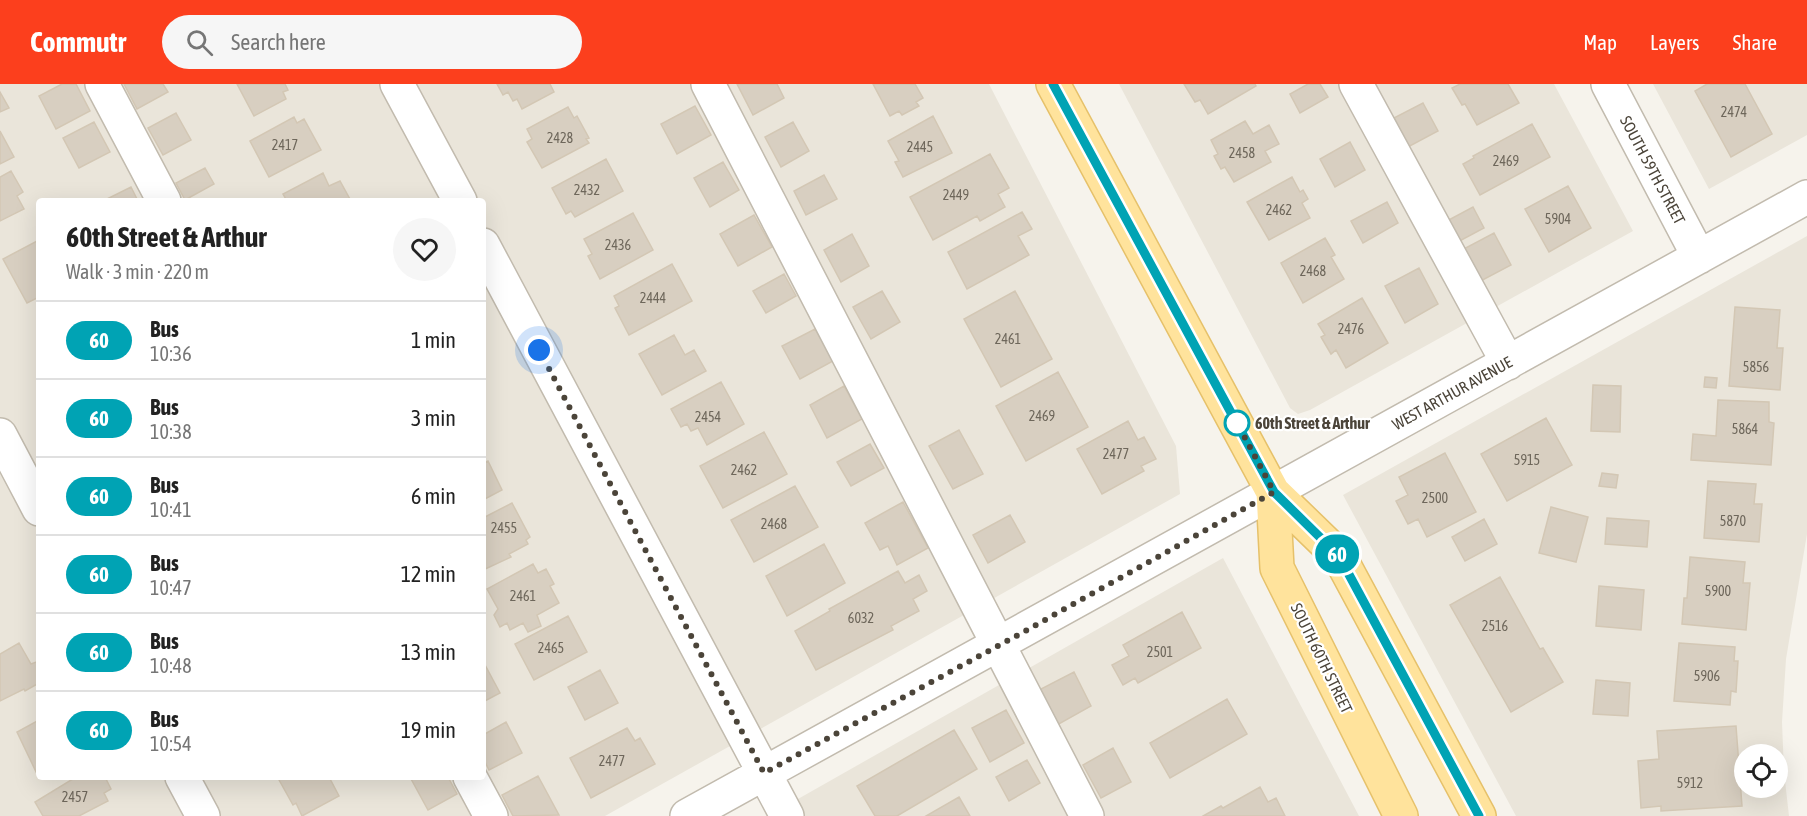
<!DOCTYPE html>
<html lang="en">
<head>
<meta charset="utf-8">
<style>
	body { margin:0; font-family:"Asap Condensed",sans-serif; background:#f6f6f6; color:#222; height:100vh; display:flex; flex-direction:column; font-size:22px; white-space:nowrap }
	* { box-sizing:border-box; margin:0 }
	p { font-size:20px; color:#767676 }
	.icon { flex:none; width:33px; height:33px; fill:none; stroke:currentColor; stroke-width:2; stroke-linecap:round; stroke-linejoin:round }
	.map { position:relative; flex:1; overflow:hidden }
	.side { position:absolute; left:36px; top:114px; width:450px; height:582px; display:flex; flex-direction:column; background:#fff; border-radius:6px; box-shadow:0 6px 24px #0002 }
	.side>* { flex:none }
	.badge { padding:0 12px; border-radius:20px; font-size:21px; line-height:39px }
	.buttons { position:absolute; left:1734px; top:660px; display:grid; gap:12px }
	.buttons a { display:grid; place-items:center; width:54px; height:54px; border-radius:50%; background:#fff; box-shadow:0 6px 24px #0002; font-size:30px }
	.you { position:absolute; width:30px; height:30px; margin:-15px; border:4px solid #fff; border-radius:50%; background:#1a73e8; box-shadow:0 0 0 9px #1a73e833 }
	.map>.badge { position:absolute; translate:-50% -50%; box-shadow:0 0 0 3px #fff }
	.round { display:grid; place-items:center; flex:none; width:63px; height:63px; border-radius:32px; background:#f6f6f6 }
	.head { display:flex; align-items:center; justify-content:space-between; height:102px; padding:0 30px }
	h1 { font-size:28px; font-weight:700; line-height:45px }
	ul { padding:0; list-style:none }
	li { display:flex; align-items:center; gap:18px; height:78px; padding:0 30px; border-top:2px solid #e0e0e0 }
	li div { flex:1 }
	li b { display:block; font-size:22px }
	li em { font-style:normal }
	li .badge { min-width:66px; font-weight:700; text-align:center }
	header { display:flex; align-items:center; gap:36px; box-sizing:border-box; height:84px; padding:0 30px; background:#fc3f1d; color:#fff }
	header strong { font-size:28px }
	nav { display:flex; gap:33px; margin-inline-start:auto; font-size:21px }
	.search { width:420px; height:54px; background:#f6f6f6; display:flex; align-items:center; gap:15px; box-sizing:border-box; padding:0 21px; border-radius:33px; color:#767676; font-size:22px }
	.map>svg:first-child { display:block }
</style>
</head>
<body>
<header>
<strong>Commutr</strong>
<div class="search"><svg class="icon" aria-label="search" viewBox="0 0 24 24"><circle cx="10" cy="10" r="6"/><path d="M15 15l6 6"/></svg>Search here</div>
<nav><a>Map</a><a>Layers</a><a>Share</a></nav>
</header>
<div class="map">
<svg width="1807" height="732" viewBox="0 0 1807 732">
	<rect width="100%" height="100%" fill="#f6f3ec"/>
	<!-- residential -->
	<path fill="#eae5da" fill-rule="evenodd" d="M0 0H989L1176 362 1180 410 605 732H0ZM39 117H483V693H39Z
		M1119 0H1554L1633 147 1310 326 1298 330 1290 324Z
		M1653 0H1807V51L1709 105Z
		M1807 152V450L1786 575 1782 638 1784 688 1789 732H1516L1343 411ZM1744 670H1778V704H1744Z
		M1223 474 1359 732H768Z"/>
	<!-- building -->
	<path fill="#d8cfc1" stroke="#d3c7b4" stroke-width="1.5" d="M62 0H76L90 27 56 45 39 12Z
		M124 0H163L168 8 137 25Z
		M237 0H285L288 6 283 8 286 15 254 32Z
		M497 0H550L554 8 522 25 517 15 513 17 508 8 503 11Z
		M737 0H777L784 14 753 31Z
		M873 0H915L923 14 916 18 919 22 902 31 899 27 890 32Z
		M1184 0H1255L1256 2 1208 30 1200 16 1195 18Z
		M1308 0H1320L1328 13 1300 29 1290 10Z
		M1460 0H1508L1519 19 1477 41 1465 20 1462 21 1452 4Z
		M1707 0H1745L1772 50 1731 73 1695 7Z
		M0 8 9 24 0 28Z
		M1423 19 1438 47 1406 64 1390 36Z
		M695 22 711 51 677 70 661 40Z
		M568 23 574 34 577 32 589 54 586 55 589 59 542 84 527 58 532 55 527 45Z
		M176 29 191 56 163 71 148 44Z
		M933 32 952 69 903 93 895 78 899 77 888 57Z
		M294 33 297 39 304 35 321 66 269 93 250 57Z
		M1245 37 1253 50 1269 41 1279 60 1265 67 1271 78 1234 98 1225 83 1221 85 1214 72 1218 70 1211 56Z
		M94 38 110 68 79 84 63 54Z
		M793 38 809 67 781 83 765 53Z
		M1532 40 1550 73 1480 111 1463 80 1474 74 1473 72Z
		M0 47 14 73 0 80Z
		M1350 58 1365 86 1335 103 1320 75Z
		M990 70 1009 104 998 110 1005 123 980 137 977 132 933 156 910 113Z
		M606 75 623 107 575 133 571 127 566 130 552 104Z
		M723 78 739 106 710 123 694 94Z
		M205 84 214 100 185 116 176 99Z
		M11 87 23 108 17 112 24 125 0 137V93Z
		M323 89 329 102 340 97 351 117H287L283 110Z
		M824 91 837 115 806 131 794 107Z
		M1292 93 1300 108 1303 106 1308 115 1302 119 1310 134 1269 156 1247 118Z
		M1568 102 1591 144 1549 168 1525 125Z
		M131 103 138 117H103Z
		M1387 118 1398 139 1363 159 1351 137Z
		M1473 123 1484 144 1454 160 1443 139Z
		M1022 128 1032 145 1018 152 1029 171 967 205 948 168Z
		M633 129 653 166 600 195 588 172 592 170 584 155Z
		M754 131 772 163 738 182 720 150Z
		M1494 149 1511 181 1475 200 1458 168Z
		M852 150 869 182 841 198 824 166Z
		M1325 154 1335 171 1331 173 1344 195 1303 219 1281 179Z
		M39 156V213L27 219 3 175Z
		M672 180 692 217 629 251 615 224 619 222 614 212Z
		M1419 184 1438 220 1405 239 1385 202Z
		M784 190 796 212 766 229 753 207Z
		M882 207 900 238 871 255 853 223Z
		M1015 207 1052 275 1001 303 964 235Z
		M1362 214 1388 259 1346 284 1336 266 1331 270 1321 253 1325 251 1318 240Z
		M1735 223 1780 226 1777 264H1783L1780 306 1729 302Z
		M815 245 833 277 800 295 782 262Z
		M674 251 685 271 694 266 706 287 662 311 639 270Z
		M1058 288 1088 343 1026 377 996 322Z
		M1705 293 1717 294 1716 304 1704 303Z
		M721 298 744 340 707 361 698 344 691 347 687 340 681 343 671 325Z
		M1593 301 1621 302 1620 348 1591 347Z
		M844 302 862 335 827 354 810 321Z
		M1718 316 1769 318V338L1774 339 1771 381 1691 376 1693 350 1716 352Z
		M1546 334 1572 381 1507 417 1481 370Z
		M1128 337 1138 356 1144 353 1156 375 1141 382 1144 387 1102 410 1077 365Z
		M959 346 983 390 953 405 929 362Z
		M764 348 787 390 723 424 700 382Z
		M870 360 884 384 851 402 837 378Z
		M1445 369 1476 428 1427 453 1418 435 1408 440 1396 417 1408 411 1399 393Z
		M483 373 486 378 488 377 502 406 483 416Z
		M1602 389 1618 391 1616 404 1599 402Z
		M1708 397 1756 400 1754 420H1762L1759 458 1704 454Z
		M795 402 818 443 754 478 731 436Z
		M903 418 928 464 897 481 888 462 880 466 865 439Z
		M512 419 530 453 526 456 528 460 509 470 511 473 483 486V434Z
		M1551 423 1588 433 1576 478 1539 469Z
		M1010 431 1025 458 988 479 973 451Z
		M1607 434 1649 437 1647 463 1605 460Z
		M1484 435 1497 460 1465 477 1452 453Z
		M824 460 845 499 787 532 766 492Z
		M1690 473 1745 478 1743 499H1750L1746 546 1682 540 1684 514H1687Z
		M533 480 538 489 546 485 554 500 550 502 559 519 537 531 541 542 528 548 523 539 510 546 507 539 500 543 494 531 498 525 487 505Z
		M898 487 905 499 919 491 927 507 913 515 919 527 891 542 893 546 816 586 795 547 830 527 829 525Z
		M1500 493 1540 565 1543 564 1563 598 1511 628 1450 521Z
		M1599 502 1644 506 1641 546 1596 542Z
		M1182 528 1201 564 1138 599 1135 594 1123 601 1112 581 1129 572 1123 561Z
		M568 532 587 568 534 596 515 560Z
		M19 559 31 580 39 577V599L25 607 24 605 0 617V570Z
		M1679 559 1735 563 1734 577H1738L1736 608 1731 607 1730 621 1674 617Z
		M484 579 500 609 483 618V580Z
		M600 586 618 619 585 636 568 603Z
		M1074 588 1091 622 1057 641 1039 606Z
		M1596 596 1630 599 1628 632 1593 630Z
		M1227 615 1247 650 1170 694 1150 659Z
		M1006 626 1024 659 990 678 972 644Z
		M39 636V691L38 692 17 648Z
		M506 638 522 669 489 686 483 674V651Z
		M1736 642 1742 722 1661 727V722L1641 724 1638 677 1659 675 1657 647Z
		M627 644 635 657 640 654 655 680 591 714 570 674Z
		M954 646 977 685 897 732H875L857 702Z
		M1113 664 1131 698 1101 714 1083 681Z
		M1027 676 1040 699 1009 717 996 693Z
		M538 692 559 731 513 732 502 711Z
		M76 693H105L111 705 104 709 108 717 79 732H43L35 718Z
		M280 693H329L339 712 302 732 296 719 293 721 278 694Z
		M410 693H448L457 710 428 726Z
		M1260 703 1268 718 1276 714 1285 732H1203L1221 722 1223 724Z
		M959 713 970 732H926Z"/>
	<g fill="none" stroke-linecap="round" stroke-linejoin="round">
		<defs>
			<path id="minor" d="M102 0 164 117
				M397 0 460 117
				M708 0 1087 732
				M1356 0 1508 279
				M1608 0 1699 173
				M483 161 787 732
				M0 351 39 425
				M182 693 203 732
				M470 693 491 732
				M687 732 1807 113"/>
			<path id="major" d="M1053 0 1273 408 1339 472 1479 732
				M1273 408 1277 484 1401 732"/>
		</defs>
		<!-- minor casing -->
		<use href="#minor" stroke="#c2bbae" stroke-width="36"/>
		<!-- major casing -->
		<use href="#major" stroke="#e6c16a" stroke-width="36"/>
		<!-- minor -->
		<use href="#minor" stroke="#fff" stroke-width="33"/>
		<!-- major -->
		<use href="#major" stroke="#ffe39c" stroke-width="33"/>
	</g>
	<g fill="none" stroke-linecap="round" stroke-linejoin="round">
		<defs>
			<path id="line" d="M1053 0 1274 408 1339 472 1479 732"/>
		</defs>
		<!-- line casing -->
		<use href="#line" stroke="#fff" stroke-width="14"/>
		<!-- line -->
		<use href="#line" stroke="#00a3b4" stroke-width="9"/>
		<!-- walk -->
		<path stroke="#4b4439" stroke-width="6" stroke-dasharray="0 10.8" d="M539 266 764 689 1018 551 1274 408 1237 339"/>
	</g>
	<!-- markers -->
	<circle fill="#fff" stroke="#00a3b4" stroke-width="3" cx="1237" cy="339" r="12"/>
	<g text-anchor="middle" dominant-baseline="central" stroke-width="4.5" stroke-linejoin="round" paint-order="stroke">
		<!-- number labels -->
		<g font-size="14" fill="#6e675b">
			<text x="1734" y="28">2474</text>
			<text x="560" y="54">2428</text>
			<text x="285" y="61">2417</text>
			<text x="920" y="63">2445</text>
			<text x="1242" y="69">2458</text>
			<text x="1506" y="77">2469</text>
			<text x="587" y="106">2432</text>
			<text x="956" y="111">2449</text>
			<text x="1279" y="126">2462</text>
			<text x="1558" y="135">5904</text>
			<text x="618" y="161">2436</text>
			<text x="1313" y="187">2468</text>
			<text x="653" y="214">2444</text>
			<text x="1351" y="245">2476</text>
			<text x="1008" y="255">2461</text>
			<text x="1756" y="283">5856</text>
			<text x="1042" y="332">2469</text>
			<text x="708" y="333">2454</text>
			<text x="1745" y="345">5864</text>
			<text x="1116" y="370">2477</text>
			<text x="1527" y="376">5915</text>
			<text x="744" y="386">2462</text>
			<text x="1435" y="414">2500</text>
			<text x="1733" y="437">5870</text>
			<text x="774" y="440">2468</text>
			<text x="504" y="444">2455</text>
			<text x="1718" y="507">5900</text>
			<text x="523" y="512">2461</text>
			<text x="861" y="534">6032</text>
			<text x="1495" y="542">2516</text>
			<text x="551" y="564">2465</text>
			<text x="1160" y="568">2501</text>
			<text x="1707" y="592">5906</text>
			<text x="612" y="677">2477</text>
			<text x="1690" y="699">5912</text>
			<text x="75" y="713">2457</text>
		</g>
		<!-- street labels -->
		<g font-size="16" fill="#4b4439" stroke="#fff">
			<text transform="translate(1653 86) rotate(62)">SOUTH 59TH STREET</text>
			<text transform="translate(1452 309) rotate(-29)">WEST ARTHUR AVENUE</text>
			<text transform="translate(1322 574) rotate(64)">SOUTH 60TH STREET</text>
		</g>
		<!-- stop labels -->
		<g font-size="16" font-weight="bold" fill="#4b4439" stroke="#fff" text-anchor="start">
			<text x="1255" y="339">60th Street &amp; Arthur</text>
		</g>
	</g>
</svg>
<div class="buttons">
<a><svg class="icon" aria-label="locate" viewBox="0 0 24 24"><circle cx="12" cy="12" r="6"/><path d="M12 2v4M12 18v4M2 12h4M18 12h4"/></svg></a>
</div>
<div class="you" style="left:539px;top:266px"></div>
<b class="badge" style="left:1337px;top:470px;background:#00a3b4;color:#fff">60</b>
<section class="side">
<div class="head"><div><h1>60th Street &amp; Arthur</h1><p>Walk · 3 min · 220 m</p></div><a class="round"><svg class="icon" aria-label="heart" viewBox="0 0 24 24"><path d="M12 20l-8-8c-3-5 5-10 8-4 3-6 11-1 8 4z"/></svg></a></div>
<ul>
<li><span class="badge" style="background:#00a3b4;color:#fff">60</span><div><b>Bus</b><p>10:36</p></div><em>1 min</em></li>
<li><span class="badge" style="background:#00a3b4;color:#fff">60</span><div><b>Bus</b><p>10:38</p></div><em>3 min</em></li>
<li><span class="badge" style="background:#00a3b4;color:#fff">60</span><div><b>Bus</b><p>10:41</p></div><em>6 min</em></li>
<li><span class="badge" style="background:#00a3b4;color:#fff">60</span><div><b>Bus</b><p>10:47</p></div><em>12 min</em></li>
<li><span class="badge" style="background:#00a3b4;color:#fff">60</span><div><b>Bus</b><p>10:48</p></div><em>13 min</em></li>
<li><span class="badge" style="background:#00a3b4;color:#fff">60</span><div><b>Bus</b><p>10:54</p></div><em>19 min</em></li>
</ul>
</section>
</div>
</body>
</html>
